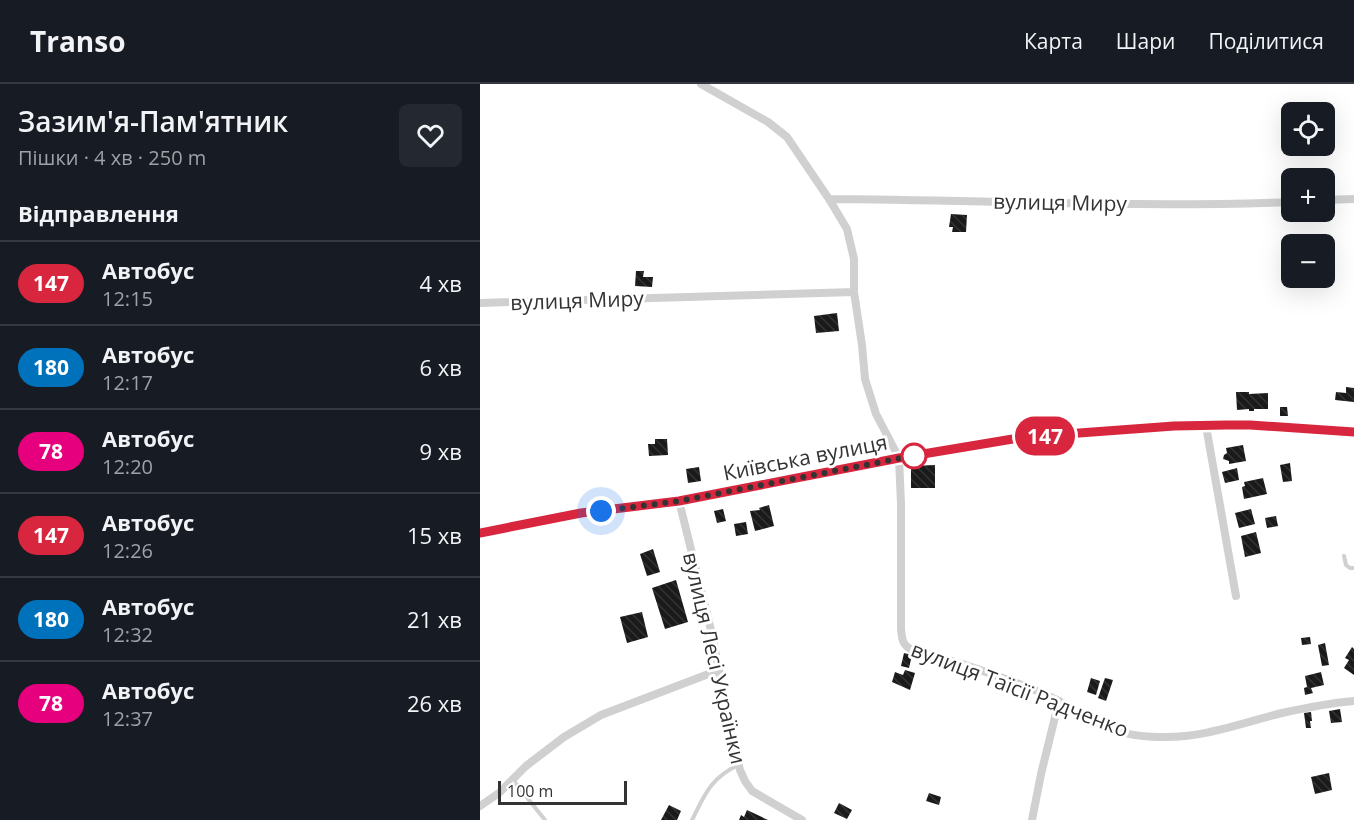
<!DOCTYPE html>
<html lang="uk">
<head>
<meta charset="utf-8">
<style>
	body { margin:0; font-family:"Open Sans",sans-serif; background:#242831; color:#f1f3f6; height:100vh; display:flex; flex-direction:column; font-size:22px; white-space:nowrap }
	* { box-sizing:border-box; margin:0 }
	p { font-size:20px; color:#9ea1a6 }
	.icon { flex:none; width:33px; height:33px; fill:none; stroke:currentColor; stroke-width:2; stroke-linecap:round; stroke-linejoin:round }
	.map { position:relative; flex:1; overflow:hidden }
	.panel { display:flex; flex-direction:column; background:#171b24; width:480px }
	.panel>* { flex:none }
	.badge { padding:0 12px; border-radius:20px; font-size:21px; line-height:39px }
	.tools { position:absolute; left:801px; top:18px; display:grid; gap:12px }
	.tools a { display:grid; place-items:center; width:54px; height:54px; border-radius:9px; background:#171b24; box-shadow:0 6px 24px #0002; font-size:30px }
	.scale { position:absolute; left:18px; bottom:15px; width:129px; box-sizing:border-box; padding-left:6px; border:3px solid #333; border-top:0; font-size:16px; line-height:21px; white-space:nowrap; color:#333; -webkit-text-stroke:4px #fff; paint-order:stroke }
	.you { position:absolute; width:30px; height:30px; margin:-15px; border:4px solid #fff; border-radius:50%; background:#1a73e8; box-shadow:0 0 0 9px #1a73e833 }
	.map>.badge { position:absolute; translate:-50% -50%; box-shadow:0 0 0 3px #fff }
	h2 { padding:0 18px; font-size:22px; line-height:54px }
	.round { display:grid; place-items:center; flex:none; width:63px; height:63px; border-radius:9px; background:#242831 }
	.headline { display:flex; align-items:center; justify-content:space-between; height:102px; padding:0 18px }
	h1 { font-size:28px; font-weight:600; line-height:45px }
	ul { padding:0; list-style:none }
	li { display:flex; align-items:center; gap:18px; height:84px; padding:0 18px; border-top:2px solid #363941 }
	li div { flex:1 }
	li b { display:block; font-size:22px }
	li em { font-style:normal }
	li .badge { min-width:66px; font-weight:700; text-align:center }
	header { display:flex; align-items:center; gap:36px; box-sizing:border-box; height:84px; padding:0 30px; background:#171b24; border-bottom:2px solid #363941 }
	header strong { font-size:28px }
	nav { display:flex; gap:33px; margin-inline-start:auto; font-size:21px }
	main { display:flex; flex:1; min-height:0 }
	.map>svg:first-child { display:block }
</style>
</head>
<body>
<header>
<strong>Transo</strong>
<nav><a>Карта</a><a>Шари</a><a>Поділитися</a></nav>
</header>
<main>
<section class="panel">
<div class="headline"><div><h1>Зазим'я-Пам'ятник</h1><p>Пішки · 4 хв · 250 m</p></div><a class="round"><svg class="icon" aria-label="heart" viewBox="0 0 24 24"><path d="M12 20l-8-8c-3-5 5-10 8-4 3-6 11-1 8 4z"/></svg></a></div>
<h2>Відправлення</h2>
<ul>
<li><span class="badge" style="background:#d7263d;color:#fff">147</span><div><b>Автобус</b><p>12:15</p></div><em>4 хв</em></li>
<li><span class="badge" style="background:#0072bc;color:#fff">180</span><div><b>Автобус</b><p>12:17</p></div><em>6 хв</em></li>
<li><span class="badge" style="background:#e6007e;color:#fff">78</span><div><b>Автобус</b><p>12:20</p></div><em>9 хв</em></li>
<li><span class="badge" style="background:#d7263d;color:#fff">147</span><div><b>Автобус</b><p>12:26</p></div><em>15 хв</em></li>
<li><span class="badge" style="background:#0072bc;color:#fff">180</span><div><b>Автобус</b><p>12:32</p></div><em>21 хв</em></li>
<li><span class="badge" style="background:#e6007e;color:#fff">78</span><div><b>Автобус</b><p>12:37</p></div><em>26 хв</em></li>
</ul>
</section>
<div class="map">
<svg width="874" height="736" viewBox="0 0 874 736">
	<defs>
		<pattern id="building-back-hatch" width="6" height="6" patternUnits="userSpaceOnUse" patternTransform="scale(1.5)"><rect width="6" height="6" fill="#1a1a1a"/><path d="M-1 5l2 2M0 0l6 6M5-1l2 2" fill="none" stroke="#333"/></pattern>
	</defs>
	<rect width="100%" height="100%" fill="#fff"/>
	<!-- building -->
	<path fill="url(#building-back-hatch)" d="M471 130 487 131 486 148H472L473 143H469Z
		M156 187H164L163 193H173L172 203 155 202Z
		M357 229 359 247 336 249 334 232Z
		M866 303 874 304V318L855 316 856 308 866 309Z
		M756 308H769V310L788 309V325H774V327H769V325L757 326Z
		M800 323H807L808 332H800Z
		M175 355H187L188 371 169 372 168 360H175Z
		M763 361 766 377 749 380V377L743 375 744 371 747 369 746 364Z
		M810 379 812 397 803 398 800 381Z
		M455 381V404H431V382Z
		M219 383 221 397 208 399 206 385Z
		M757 384 759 396 745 399 742 388Z
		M783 394 787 410 764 415 762 403 765 402 764 398Z
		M289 421 294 442 275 447 270 427 280 426 279 424Z
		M243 425 246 437 237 439 234 427Z
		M771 425 775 440 759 444 755 429Z
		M796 432 798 442 787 444 785 434Z
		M266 438 268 450 256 452 254 440Z
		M776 448 781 469 765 473 761 452Z
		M173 465 180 488 167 492 160 470Z
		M196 496 208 538 185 545 172 504Z
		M162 528 168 553 147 559 140 533Z
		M830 553 831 560 822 561 821 554Z
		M845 559 849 581 842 582 838 561Z
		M872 563 874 565V591L864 584 869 576 865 574Z
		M424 569 432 571 429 584 421 582Z
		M443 573 457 576 456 581 442 579Z
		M425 586 435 589 430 606 412 598 415 588 423 591Z
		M841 588 844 601 831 604 833 609 825 611 824 604 827 603 825 592Z
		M611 594 620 597 616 611 607 608Z
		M625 594 633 596 626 617 618 614Z
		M860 625 862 638 851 639 849 627Z
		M831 628 832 637H830L831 644H826L824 629Z
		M849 689 852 706 835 710 831 693Z
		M449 709 461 713 459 721 446 717Z
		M359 719 372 726 367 735 354 729Z
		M189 721 201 727 197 736H181Z
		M267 726 288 736H259L261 731 264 733Z"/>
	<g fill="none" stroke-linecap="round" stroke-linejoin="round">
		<!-- lane -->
		<path stroke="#d0d0d0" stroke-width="4" d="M864 472 866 481 870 484H874
			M33 696 65 736
			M212 736C225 710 230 695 258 681"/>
		<!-- street -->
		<path stroke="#d0d0d0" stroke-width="8" d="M221 0 288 38 307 53 349 115 367 145 374 175V208L382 261 385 295 396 330 419 374 421 420V545C422 555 422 561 432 566 477 577 520 592 562 609 582 617 600 630 619 640 637 649 660 653 681 653 724 654 761 639 802 629 825 624 850 619 874 617
			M349 115C503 116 658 124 812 118
			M844 116 874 115
			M0 219 374 208
			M726 342 756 512
			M199 417 232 550 254 664 260 686 265 697 272 707 322 736
			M0 722 19 709 46 682 84 653 121 631 239 586
			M552 736 561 690 579 617"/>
		<!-- secondary -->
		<path stroke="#bdbdbd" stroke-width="10" d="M0 449 101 429 199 417 419 374 545 353 694 342 770 341 874 348"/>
	</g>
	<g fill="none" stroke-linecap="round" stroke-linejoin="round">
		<defs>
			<path id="line" d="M0 449 101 429 199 417 419 374 545 353 694 342 747 341H770L874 348"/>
		</defs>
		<!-- line casing -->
		<use href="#line" stroke="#fff" stroke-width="14"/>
		<!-- line -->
		<use href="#line" stroke="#d7263d" stroke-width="9"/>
		<!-- walk -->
		<path stroke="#333" stroke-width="6" stroke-dasharray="0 10.8" d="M121 427 199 417 437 371 434 372"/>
	</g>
	<!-- markers -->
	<circle fill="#fff" stroke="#d7263d" stroke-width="3" cx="434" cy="372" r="12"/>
	<g text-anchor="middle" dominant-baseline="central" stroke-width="6" stroke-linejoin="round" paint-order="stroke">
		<!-- street labels -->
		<g font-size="21" fill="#333" stroke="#fff">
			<text transform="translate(580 118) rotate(1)">вулиця Миру</text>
			<text transform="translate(97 216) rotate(-2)">вулиця Миру</text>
			<text transform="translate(325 373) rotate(-11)">Київська вулиця</text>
			<text transform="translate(235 574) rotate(77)">вулиця Лесі Українки</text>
			<text transform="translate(540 605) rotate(21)">вулиця Таїсії Радченко</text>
		</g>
	</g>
</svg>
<div class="tools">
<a><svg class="icon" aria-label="locate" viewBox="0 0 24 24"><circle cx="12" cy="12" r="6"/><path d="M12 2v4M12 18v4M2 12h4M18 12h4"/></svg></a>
<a>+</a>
<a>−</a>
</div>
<div class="scale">100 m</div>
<div class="you" style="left:121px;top:427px"></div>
<b class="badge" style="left:565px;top:352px;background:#d7263d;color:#fff">147</b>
</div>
</main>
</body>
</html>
